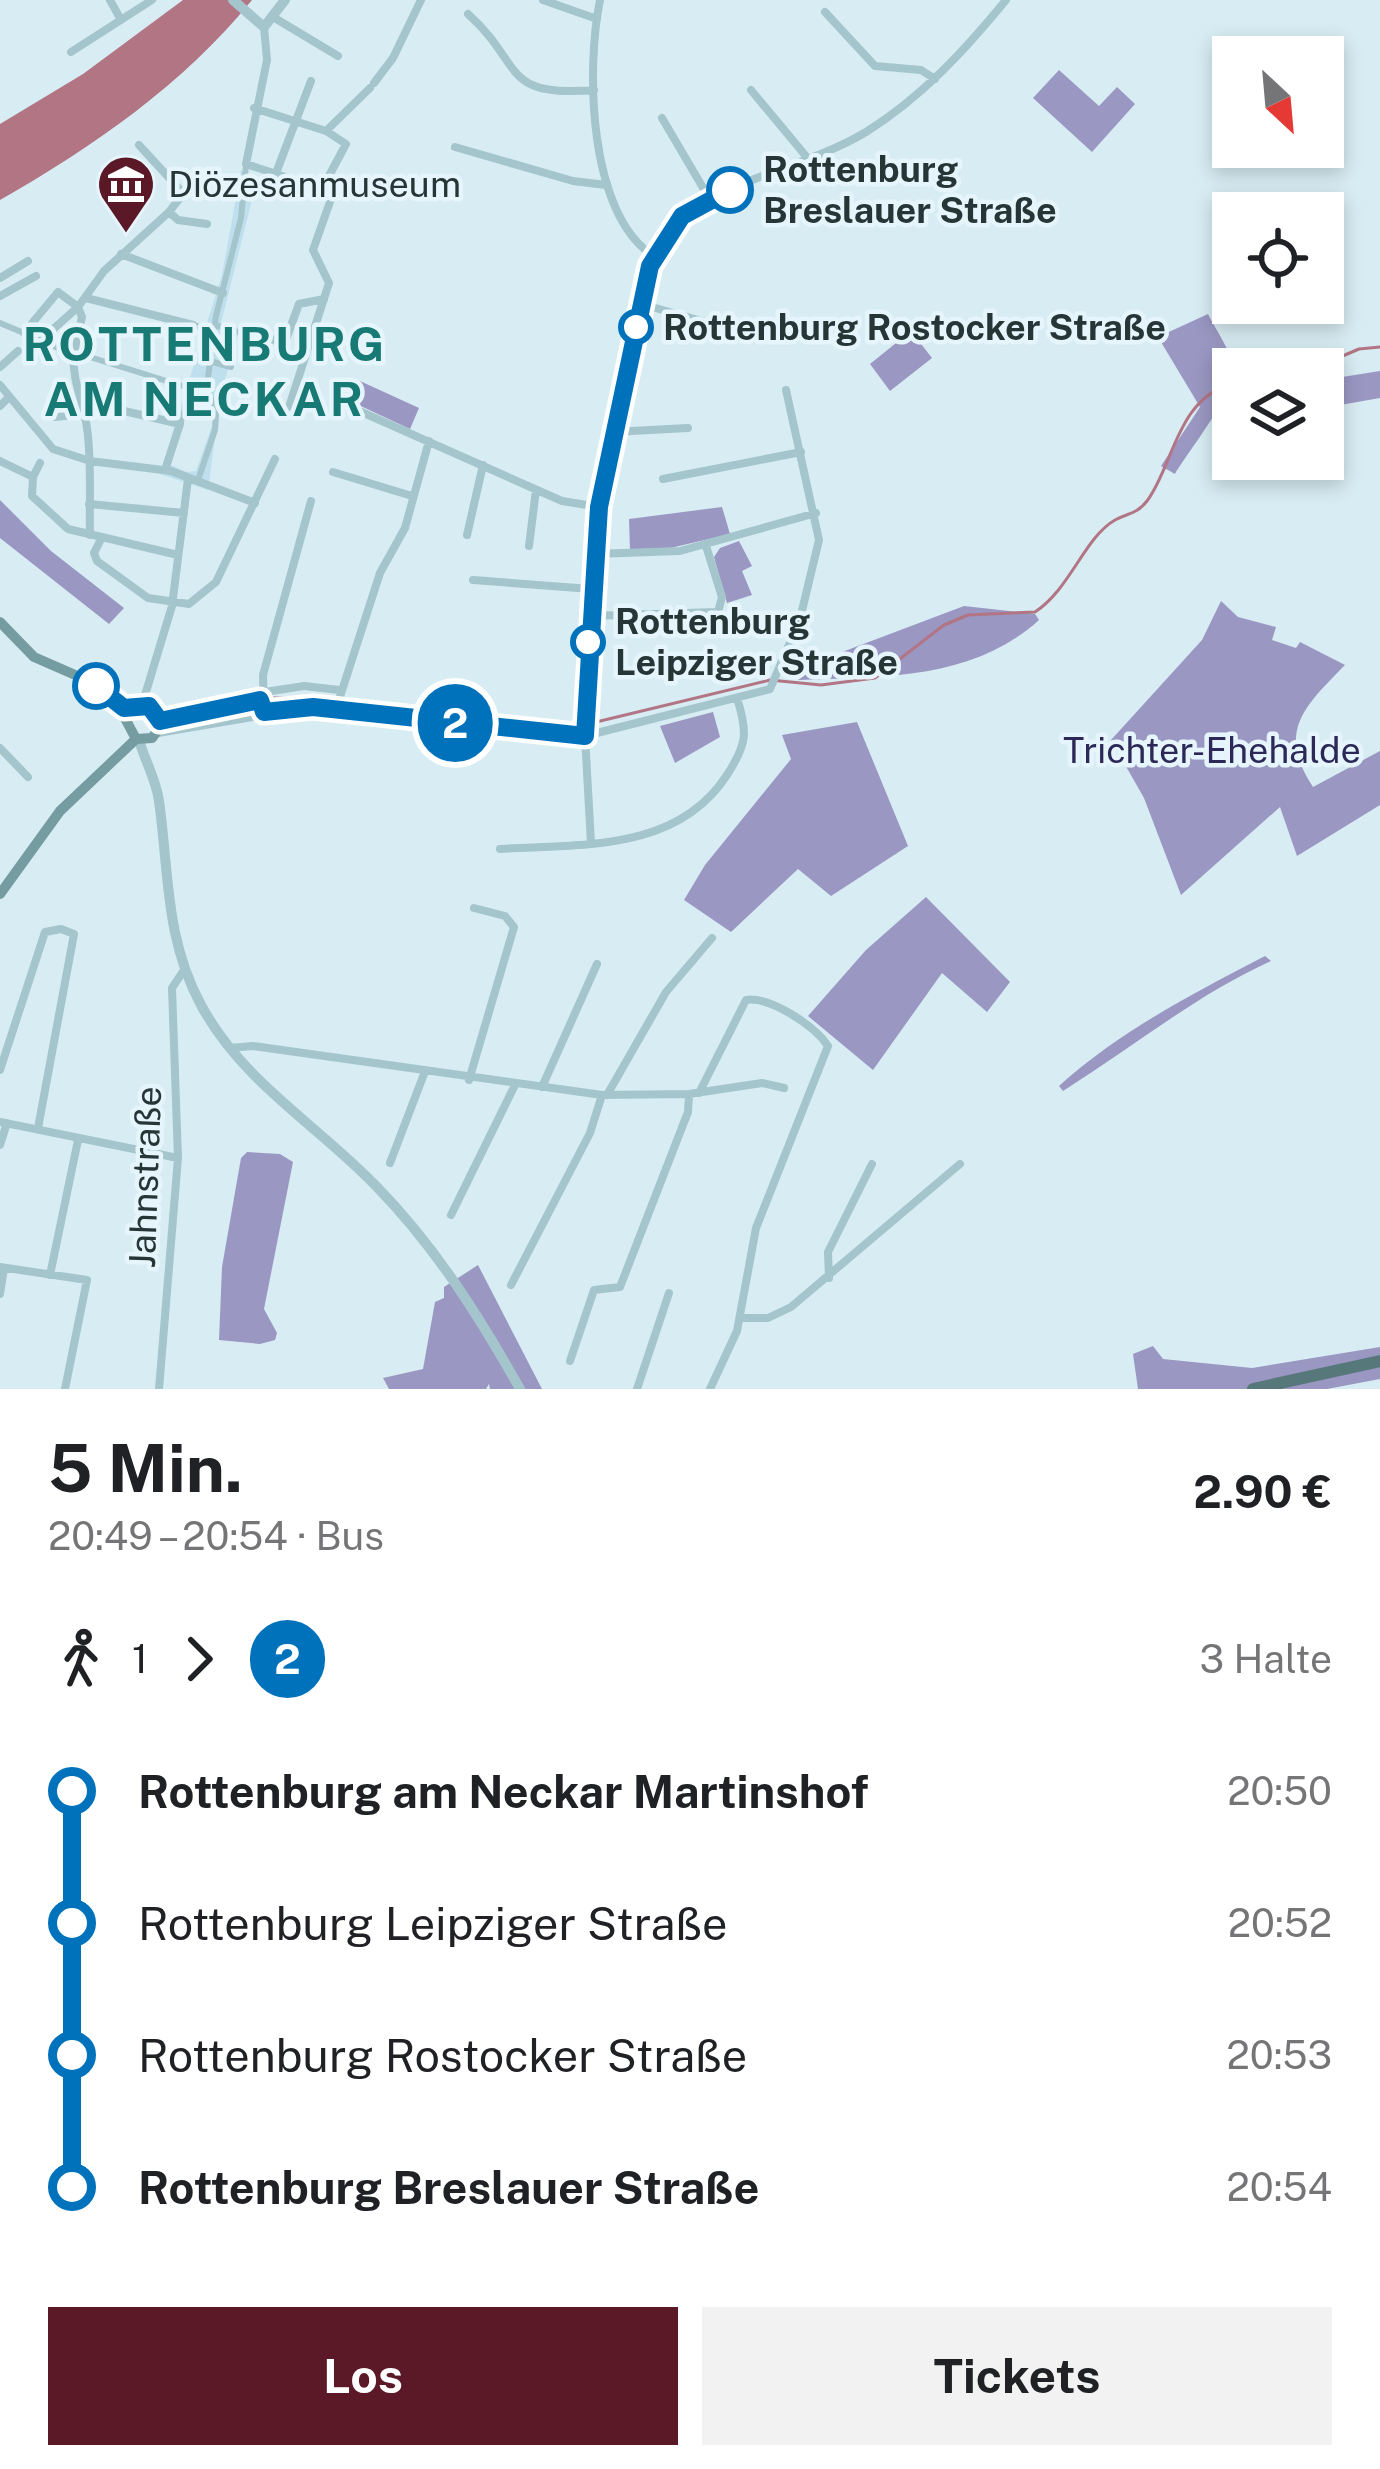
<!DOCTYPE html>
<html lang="de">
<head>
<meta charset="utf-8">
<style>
	body { margin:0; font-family:"Public Sans",sans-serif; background:#f2f2f2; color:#202124; height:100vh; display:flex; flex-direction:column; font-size:45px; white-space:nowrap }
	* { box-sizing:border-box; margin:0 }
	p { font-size:39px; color:#757577 }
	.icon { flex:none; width:66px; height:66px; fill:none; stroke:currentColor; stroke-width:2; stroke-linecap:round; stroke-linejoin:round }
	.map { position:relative; height:1389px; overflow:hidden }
	.sheet { display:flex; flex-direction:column; background:#fff; flex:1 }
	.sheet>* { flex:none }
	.badge { padding:0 24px; border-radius:39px; font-size:42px; line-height:78px }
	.needle { width:78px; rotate:154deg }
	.fabs { position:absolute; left:1212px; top:36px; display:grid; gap:24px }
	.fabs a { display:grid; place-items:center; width:132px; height:132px; border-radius:0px; background:#fff; box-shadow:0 6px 18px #0003; font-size:60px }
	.map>.badge { position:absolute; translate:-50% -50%; box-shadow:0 0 0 6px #fff }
	.legs { display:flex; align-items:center; gap:18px; height:132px; padding:0 48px; font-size:39px }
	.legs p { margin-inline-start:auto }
	.summary { display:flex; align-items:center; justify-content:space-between; height:204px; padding:0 48px }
	h1 { font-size:66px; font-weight:700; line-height:90px }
	.cta { display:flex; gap:24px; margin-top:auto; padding:24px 48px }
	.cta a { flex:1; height:138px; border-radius:0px; background:#5b1826; color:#fff; font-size:48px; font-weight:700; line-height:138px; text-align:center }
	.cta a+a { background:#f2f2f2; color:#202124 }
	ul { padding:0 48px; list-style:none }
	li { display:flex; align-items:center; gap:42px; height:132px; font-size:45px }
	li i { display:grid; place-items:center; width:18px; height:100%; margin:0 15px; background:currentColor }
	li i::after { content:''; width:30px; height:30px; margin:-15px; border:9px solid; border-radius:50%; background:#fff }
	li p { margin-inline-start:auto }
	li:first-child i { background:linear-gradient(#0000 50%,currentColor 0) }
	li:last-child i { background:linear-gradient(currentColor 50%,#0000 0) }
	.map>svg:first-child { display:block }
</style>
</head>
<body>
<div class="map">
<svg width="1380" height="1389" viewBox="0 0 1380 1389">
	<rect width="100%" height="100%" fill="#d8ecf3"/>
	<!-- green -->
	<path fill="#9a97c3" d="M1059 70 1099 106 1117 87 1135 104 1092 152 1033 98Z
		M1208 314C1216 330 1230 350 1234 367 1238 389 1190 449 1175 474L1161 466 1200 407 1158 337Z
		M911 331 932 358 890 391 870 364Z
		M1380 371V398L1323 408V380Z
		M360 381 419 408 410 429 350 401Z
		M0 500 51 551 124 608 109 624 0 538Z
		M722 507 730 534 662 550H630L629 519Z
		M739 541 752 566 742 571 752 595 727 603 714 557 720 548Z
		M1221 601 1238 617 1276 627 1272 640 1296 648 1300 642 1345 665C1305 706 1276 731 1313 787L1380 751V805L1297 856 1280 807 1181 895 1144 798 1111 740 1202 640Z
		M964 606 1035 614 1039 620C973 680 883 677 798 680L829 657Z
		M713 712 720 737 675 763 660 726Z
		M857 722 908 846 831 896 798 869 731 932 684 900 705 865 791 759 782 735Z
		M926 897 1010 982 987 1012 942 973 873 1070 808 1016 866 950Z
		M1265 956 1271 961C1196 995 1133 1047 1063 1091L1059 1086C1120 1031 1192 994 1265 956Z
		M247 1152 280 1154 293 1162 264 1309 277 1333 275 1340 260 1344 219 1340 222 1267 241 1158Z
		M478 1265 542 1389H490L489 1384 486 1389H389L383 1378 423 1369 435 1302 444 1298V1287Z
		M1153 1346 1163 1359 1252 1368 1380 1347V1379L1327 1389H1138L1133 1354Z"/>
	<!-- plaza -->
	<path fill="#bedfed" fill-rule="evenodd" d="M241 170 250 175 248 189 254 192 221 323 240 328 221 393 208 490 160 474 222 275ZM201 406 212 415V426L196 471 187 472 171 465V458L189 408Z"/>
	<!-- water -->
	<path fill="#b27584" d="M183 0H252C184 84 93 147 0 200V124L83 74Z"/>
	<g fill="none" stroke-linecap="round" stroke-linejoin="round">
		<!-- stream -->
		<path stroke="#b27584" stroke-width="3" d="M1312 369 1359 349 1380 347
			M272 698 334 699
			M344 701 575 725
			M592 723 770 680 821 685 875 678 944 625 968 615 1035 612C1071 588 1084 538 1115 520 1128 513 1137 514 1147 501 1174 465 1176 399 1233 383"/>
		<!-- pedestrian -->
		<path stroke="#a4c5cc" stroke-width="6" d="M0 323 43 341
			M193 325 214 331
			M215 325 245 334
			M74 352 192 389 207 385
			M213 362 231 367
			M180 424 192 389
			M199 477 215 430 216 415 207 385 216 316 241 218 246 165"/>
		<!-- minor -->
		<path stroke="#a4c5cc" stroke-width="8" d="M110 0 121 20
			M543 0 597 19
			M600 0C586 68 588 215 654 256
			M825 12 875 66 921 70 935 79
			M468 14C524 64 500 98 594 90
			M273 17 338 56
			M264 27 267 60 246 164 322 189 331 199 313 250 329 283 289 407
			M71 52 152 0
			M374 83 393 58 421 0
			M751 90 810 161
			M254 108 326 131 370 88
			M662 118 709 198
			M139 145 183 193
			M455 147 573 181 606 185
			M276 173 311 81
			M322 189 346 144 326 131
			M169 212 178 220 207 224
			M121 254 223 293
			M0 278 28 261
			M0 296 36 276
			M86 298 193 325
			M641 304 727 328
			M24 333 58 292 78 307 41 340
			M245 334 285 342 299 304 324 299
			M47 343 74 352 82 317 78 307 104 271 169 212 196 177 222 180
			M73 352C73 386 83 398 87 428 92 463 89 499 90 535
			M0 367 18 351
			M0 385 53 449 90 461 171 471 255 503
			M0 406 9 397
			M348 406 562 501 599 507
			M81 409 107 407 180 424 165 470
			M55 417 83 414
			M613 432 688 428
			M0 461 33 477 40 463
			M333 472 412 496
			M33 477 32 496 68 529 178 555
			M663 479 801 452
			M89 504 184 513
			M467 535 483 465
			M101 539 94 553 97 561 148 598 189 604 216 582 275 459
			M529 546 536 490
			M594 554 680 551 816 513
			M473 580 591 589
			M589 616 718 612 722 597 706 546
			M265 692 304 686 339 690
			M142 705 172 606 188 479
			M336 709 380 573 405 528 429 441
			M264 712 263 675 311 501
			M158 733 313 707 585 736 770 689 800 619 819 540 786 390
			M0 748 28 777
			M591 843 585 736 594 554 613 432 656 252C692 182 799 173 866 132 922 97 965 50 1006 0
			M500 849C582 844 677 852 727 775 747 744 748 733 737 698
			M229 1048 253 1046 602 1095 689 1094 762 1083 784 1088
			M0 1070 45 932 61 929 74 934 38 1128
			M469 1080 514 927 505 916 474 908
			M542 1087 597 964
			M699 1093 746 1000C770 996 815 1026 828 1046L756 1228 737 1331 710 1389
			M607 1095 666 992 712 938
			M0 1122 178 1158
			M0 1145 7 1123
			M390 1163 424 1074
			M451 1215 515 1085
			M0 1267 87 1280 65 1389
			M50 1275 78 1140
			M829 1278 828 1252 872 1164
			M511 1285 590 1133 602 1095
			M0 1294 4 1268
			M740 1318H768L791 1307 960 1164
			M570 1361 594 1290 620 1287 688 1112 689 1095
			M159 1389 178 1158 172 988 184 970
			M637 1389 669 1293"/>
		<!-- tertiary -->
		<path stroke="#a4c5cc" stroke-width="10" d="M233 0 264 27 285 0
			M139 740C145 761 156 779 159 801 169 872 165 939 201 1005 243 1083 318 1125 378 1188 436 1248 479 1316 520 1389"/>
		<!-- secondary -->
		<path stroke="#759ca0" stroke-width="10" d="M0 622 34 657 89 681 131 710
			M119 707 136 739 152 738 160 727 156 711 134 707 126 719
			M0 894 60 811 136 739"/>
		<!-- primary -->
		<path stroke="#56787a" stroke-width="12" d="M1253 1389 1380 1361"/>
	</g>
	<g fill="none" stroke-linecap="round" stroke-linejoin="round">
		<defs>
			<path id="line-1" d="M96 686 124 708 149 706 160 721 260 700 264 712 313 707 585 736 599 507 650 266 682 216 730 190"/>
		</defs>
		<!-- line-1 casing -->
		<use href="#line-1" stroke="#fff" stroke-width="27"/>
		<!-- line-1 -->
		<use href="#line-1" stroke="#0072bc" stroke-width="18"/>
	</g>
	<!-- icons -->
	<defs>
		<symbol id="museum-pin" viewBox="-11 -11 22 30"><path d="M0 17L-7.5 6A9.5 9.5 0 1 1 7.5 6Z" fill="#5b1826" stroke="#e5f5fb"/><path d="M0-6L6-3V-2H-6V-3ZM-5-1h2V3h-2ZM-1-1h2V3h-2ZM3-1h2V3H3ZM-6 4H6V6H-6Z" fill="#fff"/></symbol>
	</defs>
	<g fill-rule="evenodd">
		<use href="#museum-pin" x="93" y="151" width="66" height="90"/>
	</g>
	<!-- markers -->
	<g fill="#fff" stroke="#0072bc" stroke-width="6">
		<circle cx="730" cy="190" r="21"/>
		<circle cx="636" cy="327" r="15"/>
		<circle cx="588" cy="642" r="15"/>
		<circle cx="96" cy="686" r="21"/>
	</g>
	<g text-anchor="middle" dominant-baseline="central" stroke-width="9" stroke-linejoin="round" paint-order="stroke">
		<!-- stop labels -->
		<g font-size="36" font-weight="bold" fill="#263637" stroke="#e5f5fb" text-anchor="start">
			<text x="763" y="169">Rottenburg<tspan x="763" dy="41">Breslauer Straße</tspan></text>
			<text x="663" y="327">Rottenburg Rostocker Straße</text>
			<text x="615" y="621">Rottenburg<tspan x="615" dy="41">Leipziger Straße</tspan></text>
		</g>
		<!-- poi labels -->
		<g font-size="36" fill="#263637" stroke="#e5f5fb" text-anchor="start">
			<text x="168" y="184">Diözesanmuseum</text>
		</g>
		<!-- park labels -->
		<g font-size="36" fill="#2c2857" stroke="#e5f5fb">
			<text x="1212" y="750">Trichter-Ehehalde</text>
		</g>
		<!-- street labels -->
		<g font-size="36" fill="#263637" stroke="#e5f5fb">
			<text transform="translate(145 1177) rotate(-88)">Jahnstraße</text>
		</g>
		<!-- district labels -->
		<g font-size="48" font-weight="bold" letter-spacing="3" fill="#187a75" stroke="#e5f5fb">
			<text x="205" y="343">ROTTENBURG<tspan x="205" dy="55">AM NECKAR</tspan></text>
		</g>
	</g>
</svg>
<div class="fabs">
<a><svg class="needle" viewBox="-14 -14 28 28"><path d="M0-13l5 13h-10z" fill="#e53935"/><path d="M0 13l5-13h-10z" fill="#757577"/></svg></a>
<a><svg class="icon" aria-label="locate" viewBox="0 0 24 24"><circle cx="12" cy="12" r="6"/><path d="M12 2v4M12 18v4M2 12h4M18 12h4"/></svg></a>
<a><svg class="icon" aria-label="layers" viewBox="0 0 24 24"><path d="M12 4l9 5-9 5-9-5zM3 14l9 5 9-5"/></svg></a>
</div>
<b class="badge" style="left:455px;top:723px;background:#0072bc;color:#fff">2</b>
</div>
<section class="sheet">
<div class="summary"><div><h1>5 Min.</h1><p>20:49 – 20:54 · Bus</p></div><b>2.90 €</b></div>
<div class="legs"><svg class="icon" aria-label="walk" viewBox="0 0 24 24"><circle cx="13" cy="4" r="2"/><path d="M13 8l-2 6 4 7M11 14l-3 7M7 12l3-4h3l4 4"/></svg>1<svg class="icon" aria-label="forward" viewBox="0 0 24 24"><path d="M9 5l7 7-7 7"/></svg><b class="badge" style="background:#0072bc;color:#fff">2</b><p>3 Halte</p></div>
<ul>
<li><i style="color:#0072bc"></i><b>Rottenburg am Neckar Martinshof</b><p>20:50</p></li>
<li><i style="color:#0072bc"></i><span>Rottenburg Leipziger Straße</span><p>20:52</p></li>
<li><i style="color:#0072bc"></i><span>Rottenburg Rostocker Straße</span><p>20:53</p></li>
<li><i style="color:#0072bc"></i><b>Rottenburg Breslauer Straße</b><p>20:54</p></li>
</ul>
<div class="cta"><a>Los</a><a>Tickets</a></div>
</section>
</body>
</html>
